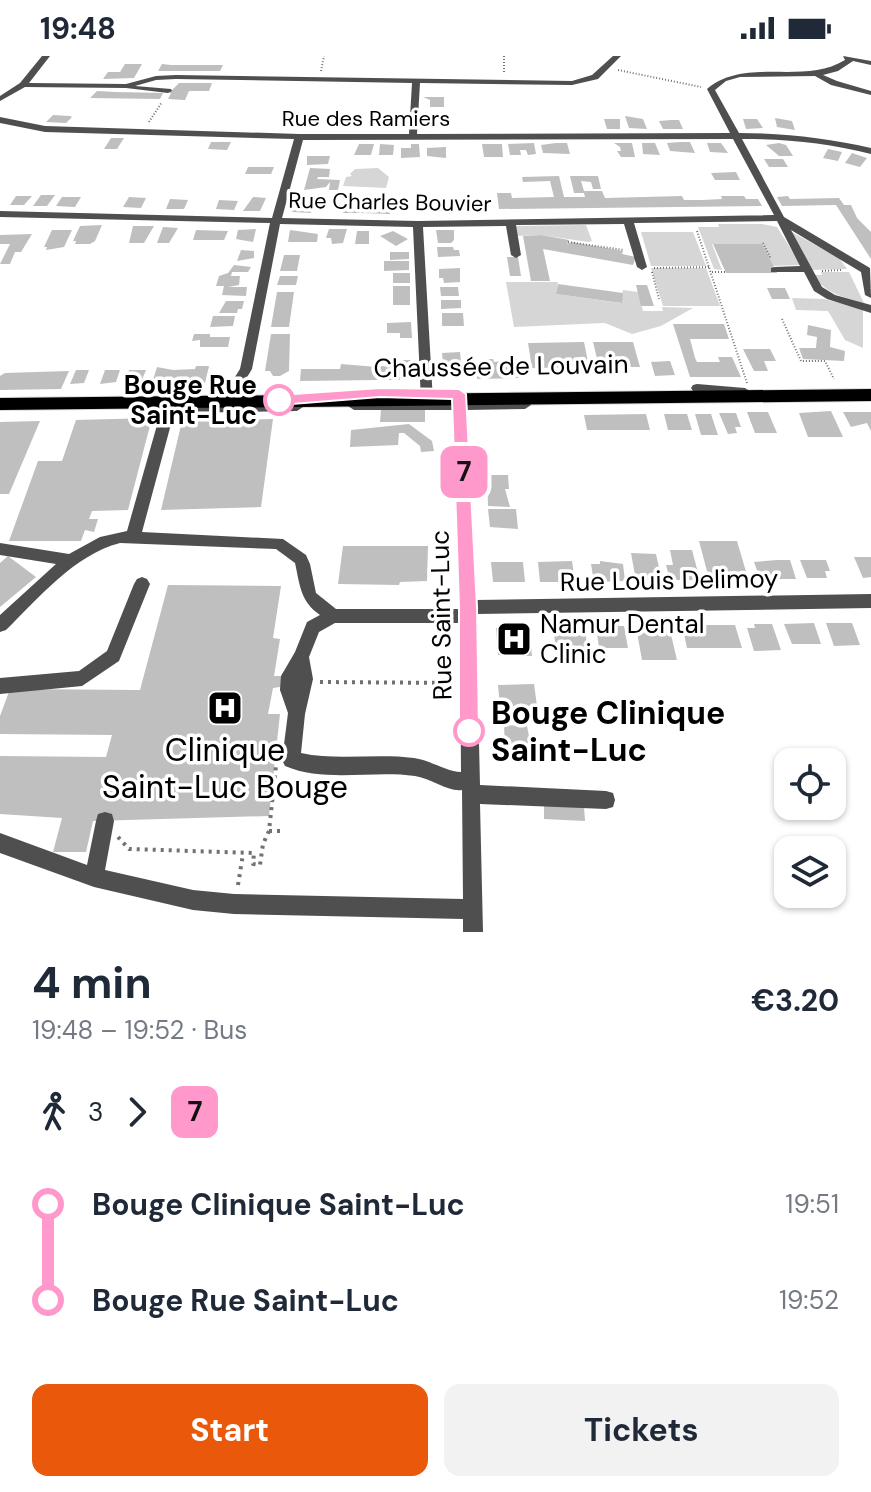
<!DOCTYPE html>
<html lang="en">
<head>
<meta charset="utf-8">
<style>
	body { margin:0; font-family:"DM Sans",sans-serif; background:#f2f2f3; color:#1f2937; height:100vh; display:flex; flex-direction:column; font-size:30px; white-space:nowrap }
	* { box-sizing:border-box; margin:0 }
	p { font-size:26px; color:#747a83 }
	.icon { flex:none; width:44px; height:44px; fill:none; stroke:currentColor; stroke-width:2; stroke-linecap:round; stroke-linejoin:round }
	.map { position:relative; height:876px; overflow:hidden }
	.side { display:flex; flex-direction:column; background:#fff; flex:1 }
	.side>* { flex:none }
	.badge { padding:0 16px; border-radius:12px; font-size:28px; line-height:52px }
	.controls { position:absolute; left:774px; top:692px; display:grid; gap:16px }
	.controls a { display:grid; place-items:center; width:72px; height:72px; border-radius:16px; background:#fff; box-shadow:0 2px 6px #0004; font-size:40px }
	.map>.badge { position:absolute; translate:-50% -50%; box-shadow:0 0 0 4px #fff }
	.legs { display:flex; align-items:center; gap:12px; height:88px; padding:0 32px; font-size:26px }
	.legs p { margin-inline-start:auto }
	.overview { display:flex; align-items:center; justify-content:space-between; height:136px; padding:0 32px }
	h1 { font-size:44px; font-weight:700; line-height:60px }
	.button { display:flex; gap:16px; margin-top:auto; padding:16px 32px }
	.button a { flex:1; height:92px; border-radius:16px; background:#ea580c; color:#fff; font-size:32px; font-weight:700; line-height:92px; text-align:center }
	.button a+a { background:#f2f2f3; color:#1f2937 }
	ul { padding:0 32px; list-style:none }
	li { display:flex; align-items:center; gap:28px; height:96px; font-size:30px }
	li i { display:grid; place-items:center; width:12px; height:100%; margin:0 10px; background:currentColor }
	li i::after { content:''; width:20px; height:20px; margin:-10px; border:6px solid; border-radius:50%; background:#fff }
	li p { margin-inline-start:auto }
	li:first-child i { background:linear-gradient(#0000 50%,currentColor 0) }
	li:last-child i { background:linear-gradient(currentColor 50%,#0000 0) }
	.status { display:flex; justify-content:space-between; align-items:center; height:56px; padding:0 40px; background:#fff; direction:ltr }
	.status svg { height:22px; fill:currentColor }
	.map>svg:first-child { display:block }
</style>
</head>
<body>
<div class="status"><b>19:48</b><svg viewBox="0 0 49 12"><path d="M0 12V9h3v3zM5 12V6h3v6zM10 12V3h3v9zM15 12V0h3v12zM26 1h20v11H26zM47 4h2v5h-2z"/></svg></div>
<div class="map">
<svg width="871" height="876" viewBox="0 0 871 876">
	<rect width="100%" height="100%" fill="#fff"/>
	<!-- green -->
	<path fill="#d6d6d6" d="M378 112 389 121 386 132 343 130 346 121 352 120 350 118 355 113Z
		M718 168H762L777 171 801 209 771 210 759 188H712L722 214 714 213 698 171H719Z
		M586 169 592 185 588 186 541 179 516 180 515 170Z
		M790 175 839 202 847 213 812 214Z
		M641 176H693L706 210H651Z
		M651 212H706L720 250H663Z
		M821 216H849L864 247C843 241 826 238 813 219H822Z
		M506 226H558L556 238 621 247 623 234 638 236 643 255H663L662 251 693 252 661 270 632 278 605 267 514 271Z
		M792 242 824 243 863 253V292L845 284 828 255 796 254Z"/>
	<!-- building -->
	<path fill="#bfbfbf" d="M125 8H142L134 22 103 23 108 16H120Z
		M162 8 171 9H223L220 15H158Z
		M179 27H212L209 35H189L185 44 168 43 171 37 165 35 172 34Z
		M97 35 115 36 163 37 160 43 90 42Z
		M423 41H444V51H430V44Z
		M53 59 70 60 72 61 66 67 46 66Z
		M428 59H442V67H449V71H428Z
		M625 60 643 63 647 73 629 72Z
		M775 62 792 65 795 74 777 71Z
		M604 63H620V73H607Z
		M743 63H757L763 72 746 73Z
		M671 64H679L683 73H663L659 65Z
		M111 82H124L117 93H104Z
		M211 86H231L227 94 208 93Z
		M680 86H690L695 97 670 95 667 87Z
		M534 87 536 98 528 99 526 94H520L521 99H510L508 88Z
		M556 87H567L570 98 543 97 541 89Z
		M614 87H632L635 101H621L617 95H621L620 91Z
		M642 87H655L660 99 643 98Z
		M707 87H721L728 97 710 96Z
		M779 87 786 89 793 100H779L766 89Z
		M359 88H374L371 99H354Z
		M380 88 394 89 393 99H379Z
		M411 88H419L420 101 401 102V92H411Z
		M482 88H502L503 101H484Z
		M446 91V102L427 100V92Z
		M828 93 842 96 838 105 823 102Z
		M852 97 867 102 860 111 845 107Z
		M307 100H330L328 108 307 109Z
		M764 103H783L788 111H769Z
		M248 111H274L271 118H245Z
		M310 112 330 113 329 121H318L317 123 340 124 338 134H329L330 126 326 131 304 134Z
		M736 116 740 124H715L711 117Z
		M559 120 564 141H585L584 137H574L570 120H598L601 133H593L591 126 581 125 584 135H602L605 142 682 140 684 144H702L722 143 721 140H744L746 143H758L762 150 499 153 497 137H511L512 142 554 141 550 125 523 126 522 121Z
		M41 139H55L47 150H33Z
		M16 140H32L24 149H10Z
		M788 140 790 143 839 142 844 149H851L857 162 871 176V203L836 149 782 150 777 141Z
		M62 141H81L75 151 56 150Z
		M129 141 146 142 141 152 123 151Z
		M253 141 266 142 260 155H243Z
		M170 143 188 144 184 153H166Z
		M219 144 238 145 234 154 216 153Z
		M295 146H313L311 157 292 156Z
		M378 146 391 149 390 158 361 157 365 148Z
		M353 147H361L360 157H343L344 150H352Z
		M456 147H485L486 155 457 157Z
		M102 169 95 185 90 188H75L76 185H73L80 170Z
		M133 170H154L144 187H129Z
		M163 171 178 172 169 187H157Z
		M256 173 253 186 236 183 238 174Z
		M329 173H347L343 187 332 188 331 182H326Z
		M52 174H72L64 191 46 194 47 191H44Z
		M196 174 228 175 224 184H193Z
		M290 174 318 178 317 186H288Z
		M436 174H454V184L451 187H438Z
		M357 175H369V188H355Z
		M393 175 408 183 396 190 380 180Z
		M32 178 21 196H15L10 208H0L10 188H0V179Z
		M541 179 569 184 567 188 572 186 623 195 622 198 636 201 633 209 543 193 550 225H531L523 180Z
		M713 188H762L777 217H726Z
		M437 191H453L454 194H459L460 200 438 201Z
		M241 194 254 195V202L237 205Z
		M390 196H409V203L390 204Z
		M284 199H300L297 215H280Z
		M507 201H518L521 220H510Z
		M384 205H409V214L384 215Z
		M234 209 251 211 248 216H232L231 220H240L239 229 228 231H247L246 240 222 239 224 230H216L219 220 228 217Z
		M460 212V226L444 227 443 222H439V213Z
		M393 217H410V227H393Z
		M280 220H298L296 229H277Z
		M558 228 623 237 622 247 556 238Z
		M636 229H647L654 250H641Z
		M393 230H410V249H393Z
		M440 231H458L459 240H441Z
		M767 232H785L790 243H772Z
		M277 236H294L289 271H271Z
		M441 244H461V252L441 253Z
		M226 245H244L242 253H238L237 257H219Z
		M442 257H463L464 270H442Z
		M213 260H235L233 270 210 271Z
		M411 266 412 282H400V277H387V267Z
		M673 268H724L729 283H690L695 302 697 306H720L718 301H732L741 321H690Z
		M808 269 831 274 830 291 845 295 844 305 803 303 799 292H816L817 281 807 279Z
		M194 278H210V281H230L228 291H200V284L192 285Z
		M271 278H290L289 315 280 320H273L270 315H265Z
		M584 286 589 311 532 312 528 287Z
		M593 286H633L640 311H599Z
		M743 293H770L776 305H764L768 315H754Z
		M460 296 462 315 444 316 442 297Z
		M483 303H493L494 306 517 303 519 322 477 323 476 306H483Z
		M394 304H412V315L399 324H378L380 310 394 311Z
		M670 305 675 319 655 320 651 306Z
		M341 308 377 311V324L300 325 301 313H340Z
		M196 310H209L205 327H152L157 311 173 314 195 313Z
		M76 314H89L84 327 70 328Z
		M105 314H120L116 326 100 328Z
		M129 314H146L141 326 125 324Z
		M69 315 61 333 0 334V320L5 317Z
		M425 352V366H380L381 353Z
		M831 355 843 381H808L799 357Z
		M747 356H768L777 377H755Z
		M843 356H871V375L867 367 851 371Z
		M719 357H736L741 371H735L737 377 728 378Z
		M646 358 650 374H587L584 359Z
		M664 358H687L692 374H668Z
		M695 358H711L718 379H701Z
		M152 362 128 454 92 455 89 463H98L94 476 85 474 81 485H9L38 405H62L76 364Z
		M273 363 261 451 161 454 182 365Z
		M40 365 9 438H0V366Z
		M409 368 432 385 434 395 421 396 420 390 404 377H399L398 389 350 391 351 374Z
		M487 419H508L509 433H505L510 451 488 450Z
		M488 453H516L518 473 490 471Z
		M699 485H737L747 519H708Z
		M343 490H428L427 525 400 526 399 529 338 528Z
		M670 494H692L700 524H670L666 509H673Z
		M631 497 656 498 662 525H636Z
		M8 500 36 521 0 551V507Z
		M854 501H871V521L863 522Z
		M777 504H790L796 523H760L754 506Z
		M800 504H826L830 515H825L827 522H807Z
		M572 505 575 526H540L538 506Z
		M600 505 623 508 625 525 594 526 591 508H600Z
		M491 506H523L525 526H493Z
		M168 529 281 530 273 582 280 583 274 620H282V617H303L300 636 280 635V631L273 632 268 658H280L269 760 93 765 86 796H53L62 762 0 758V700L106 701 112 679 0 678V660L10 633 140 634Z
		M814 567 821 588H792L784 568Z
		M826 567H852L860 589 834 590Z
		M754 568H772L781 594 754 595 747 572H755Z
		M682 569H735L742 592H687Z
		M552 570H585L587 591H577L578 600H558Z
		M596 570H624L628 592H599Z
		M669 570 677 604H642L636 571Z
		M529 571 532 600 498 599 496 572Z
		M534 628 537 650 500 651 498 629Z
		M504 669 527 670 533 700 513 701 505 692Z
		M544 749 584 751 585 765 544 763Z"/>
	<g fill="none" stroke-linecap="round" stroke-linejoin="round">
		<defs>
			<path id="major" d="M871 333V345L0 354V342Z"/>
		</defs>
		<!-- major casing -->
		<use href="#major" stroke="#dbdbdb" stroke-width="2"/>
		<!-- path-far1 -->
		<path stroke="#717171" stroke-width="2" stroke-dasharray="1 2" stroke-linecap="butt" d="M504 0V17
			M618 14 701 31
			M321 15 324 0
			M149 66 162 46
			M697 175 747 327
			M568 186 624 194
			M763 187 771 203
			M654 212 710 211
			M822 215 842 214
			M652 216 659 243
			M712 216H725
			M782 263 801 305H825L834 323"/>
		<!-- path -->
		<path stroke="#717171" stroke-width="4" stroke-dasharray="3 5" stroke-linecap="butt" d="M320 626 453 627
			M269 775H282
			M118 781 129 793 254 797 253 808 260 809 263 788 269 775 276 710
			M238 829 243 798"/>
		<!-- minor -->
		<path fill="#4f4f4f" fill-rule="evenodd" d="M42 0H50L29 27 126 28 156 20 176 19 572 25 592 19 613 0H621L598 23 572 29 420 27 417 78 730 77 707 33C745 0 803 30 845 4L843 0 871 5V9L853 5 838 15 823 19 837 25 871 35V39L831 29 815 20 740 21 726 25 715 34 739 77C785 77 827 82 871 92V98C828 87 787 83 742 83L784 161 870 212 871 242 865 239 861 216 791 174 822 231 835 239 871 249V257L827 243 814 235 804 216H771V212L775 211 800 210 777 165 634 167 647 211 642 214 637 211 624 168 516 169 521 199 516 202 511 199 506 170 423 171 433 345H453V338L459 334 465 338 466 345H525L531 349 525 353 466 354 475 544 871 538V552L476 558 480 729 606 735 613 737 615 744 613 751 606 753 480 748 483 876H463V863L234 858 193 854 94 831 0 797V777L87 809 96 765 98 758 105 756 112 758 114 765 105 814 193 834 234 838 463 843 462 734C448 736 430 722 415 720 372 714 325 727 285 710L282 704 288 657 280 634 281 620 295 596 307 566 320 559C300 545 300 529 295 507L276 493 120 487C74 499 39 542 6 574L0 576V559L56 508 0 499V487L69 498 100 481 127 475 161 355 149 346 151 343 155 342 165 346 170 343 174 344 176 348H221L220 345 240 313 270 167 0 161V155L272 162 294 83 45 76 0 67V61L45 70 299 78H409L412 27 176 23 156 24 135 30 171 33 172 35 168 37 126 32 25 31 0 45V40L20 27ZM733 83 774 159 418 165 282 162 303 84ZM280 168 413 171 421 345 354 346 348 350 354 354H453L460 553H336L316 537 310 508 306 499 283 483 142 476 174 357 297 355 303 351 297 347 231 348 252 313ZM335 567H460L461 716C447 716 430 704 414 702 376 697 338 705 301 697L305 658 313 623 309 601 319 576Z
			M697 328 745 332 751 336 745 340 693 335 691 332 693 329Z
			M142 521 147 523 150 528 119 605 82 630 0 638V622L79 615 107 595 134 528 137 523Z"/>
		<!-- major -->
		<use href="#major" fill="#000" fill-rule="evenodd"/>
	</g>
	<!-- line-1 -->
	<path fill="#f9c" stroke="#fff" stroke-width="2" d="M380 332 459 333 466 338 477 551 479 675 476 682 469 684 462 682 459 675V551L452 343 380 341 279 349 272 344 279 339Z"/>
	<!-- icons -->
	<defs>
		<symbol id="hospital-square" viewBox="-11 -11 22 22"><rect x="-9" y="-9" width="18" height="18" rx="4" fill="#000" stroke="#fff"/><path d="M-5-5h3v3.5h4V-5h3V5h-3V1.5h-4V5h-3Z" fill="#fff"/></symbol>
	</defs>
	<g fill-rule="evenodd">
		<use href="#hospital-square" x="494" y="563" width="40" height="40"/>
		<use href="#hospital-square" x="205" y="632" width="40" height="40"/>
	</g>
	<!-- markers -->
	<g fill="#fff" stroke="#f9c" stroke-width="4">
		<circle cx="279" cy="344" r="14"/>
		<circle cx="469" cy="675" r="14"/>
	</g>
	<g text-anchor="middle" dominant-baseline="central" stroke-width="7" stroke-linejoin="round" paint-order="stroke">
		<!-- far-street labels -->
		<g font-size="22" fill="#000" stroke="#fff">
			<text x="366" y="62">Rue des Ramiers</text>
			<text transform="translate(390 146) rotate(1)">Rue Charles Bouvier</text>
		</g>
		<!-- street labels -->
		<g font-size="26" fill="#000" stroke="#fff">
			<text transform="translate(501 310) rotate(-1)">Chaussée de Louvain</text>
			<text transform="translate(669 524) rotate(-1)">Rue Louis Delimoy</text>
			<text transform="translate(441 559) rotate(-91)">Rue Saint-Luc</text>
		</g>
		<!-- stop labels -->
		<g font-size="26" font-weight="bold" fill="#000" stroke="#fff" text-anchor="end">
			<text x="257" y="329">Bouge Rue<tspan x="257" dy="30">Saint-Luc</tspan></text>
		</g>
		<!-- poi labels -->
		<g font-size="26" fill="#000" stroke="#fff" text-anchor="start">
			<text x="540" y="568">Namur Dental<tspan x="540" dy="30">Clinic</tspan></text>
		</g>
		<!-- near-stop labels -->
		<g font-size="32" font-weight="bold" fill="#000" stroke="#fff" text-anchor="start">
			<text x="491" y="657">Bouge Clinique<tspan x="491" dy="37">Saint-Luc</tspan></text>
		</g>
		<!-- near-poi labels -->
		<g font-size="32" fill="#000" stroke="#fff">
			<text x="225" y="694">Clinique<tspan x="225" dy="37">Saint-Luc Bouge</tspan></text>
		</g>
	</g>
</svg>
<div class="controls">
<a><svg class="icon" aria-label="locate" viewBox="0 0 24 24"><circle cx="12" cy="12" r="6"/><path d="M12 2v4M12 18v4M2 12h4M18 12h4"/></svg></a>
<a><svg class="icon" aria-label="layers" viewBox="0 0 24 24"><path d="M12 4l9 5-9 5-9-5zM3 14l9 5 9-5"/></svg></a>
</div>
<b class="badge" style="left:464px;top:416px;background:#f9c;color:#111">7</b>
</div>
<section class="side">
<div class="overview"><div><h1>4 min</h1><p>19:48 – 19:52 · Bus</p></div><b>€3.20</b></div>
<div class="legs"><svg class="icon" aria-label="walk" viewBox="0 0 24 24"><circle cx="13" cy="4" r="2"/><path d="M13 8l-2 6 4 7M11 14l-3 7M7 12l3-4h3l4 4"/></svg>3<svg class="icon" aria-label="forward" viewBox="0 0 24 24"><path d="M9 5l7 7-7 7"/></svg><b class="badge" style="background:#f9c;color:#111">7</b></div>
<ul>
<li><i style="color:#f9c"></i><b>Bouge Clinique Saint-Luc</b><p>19:51</p></li>
<li><i style="color:#f9c"></i><b>Bouge Rue Saint-Luc</b><p>19:52</p></li>
</ul>
<div class="button"><a>Start</a><a>Tickets</a></div>
</section>
</body>
</html>
